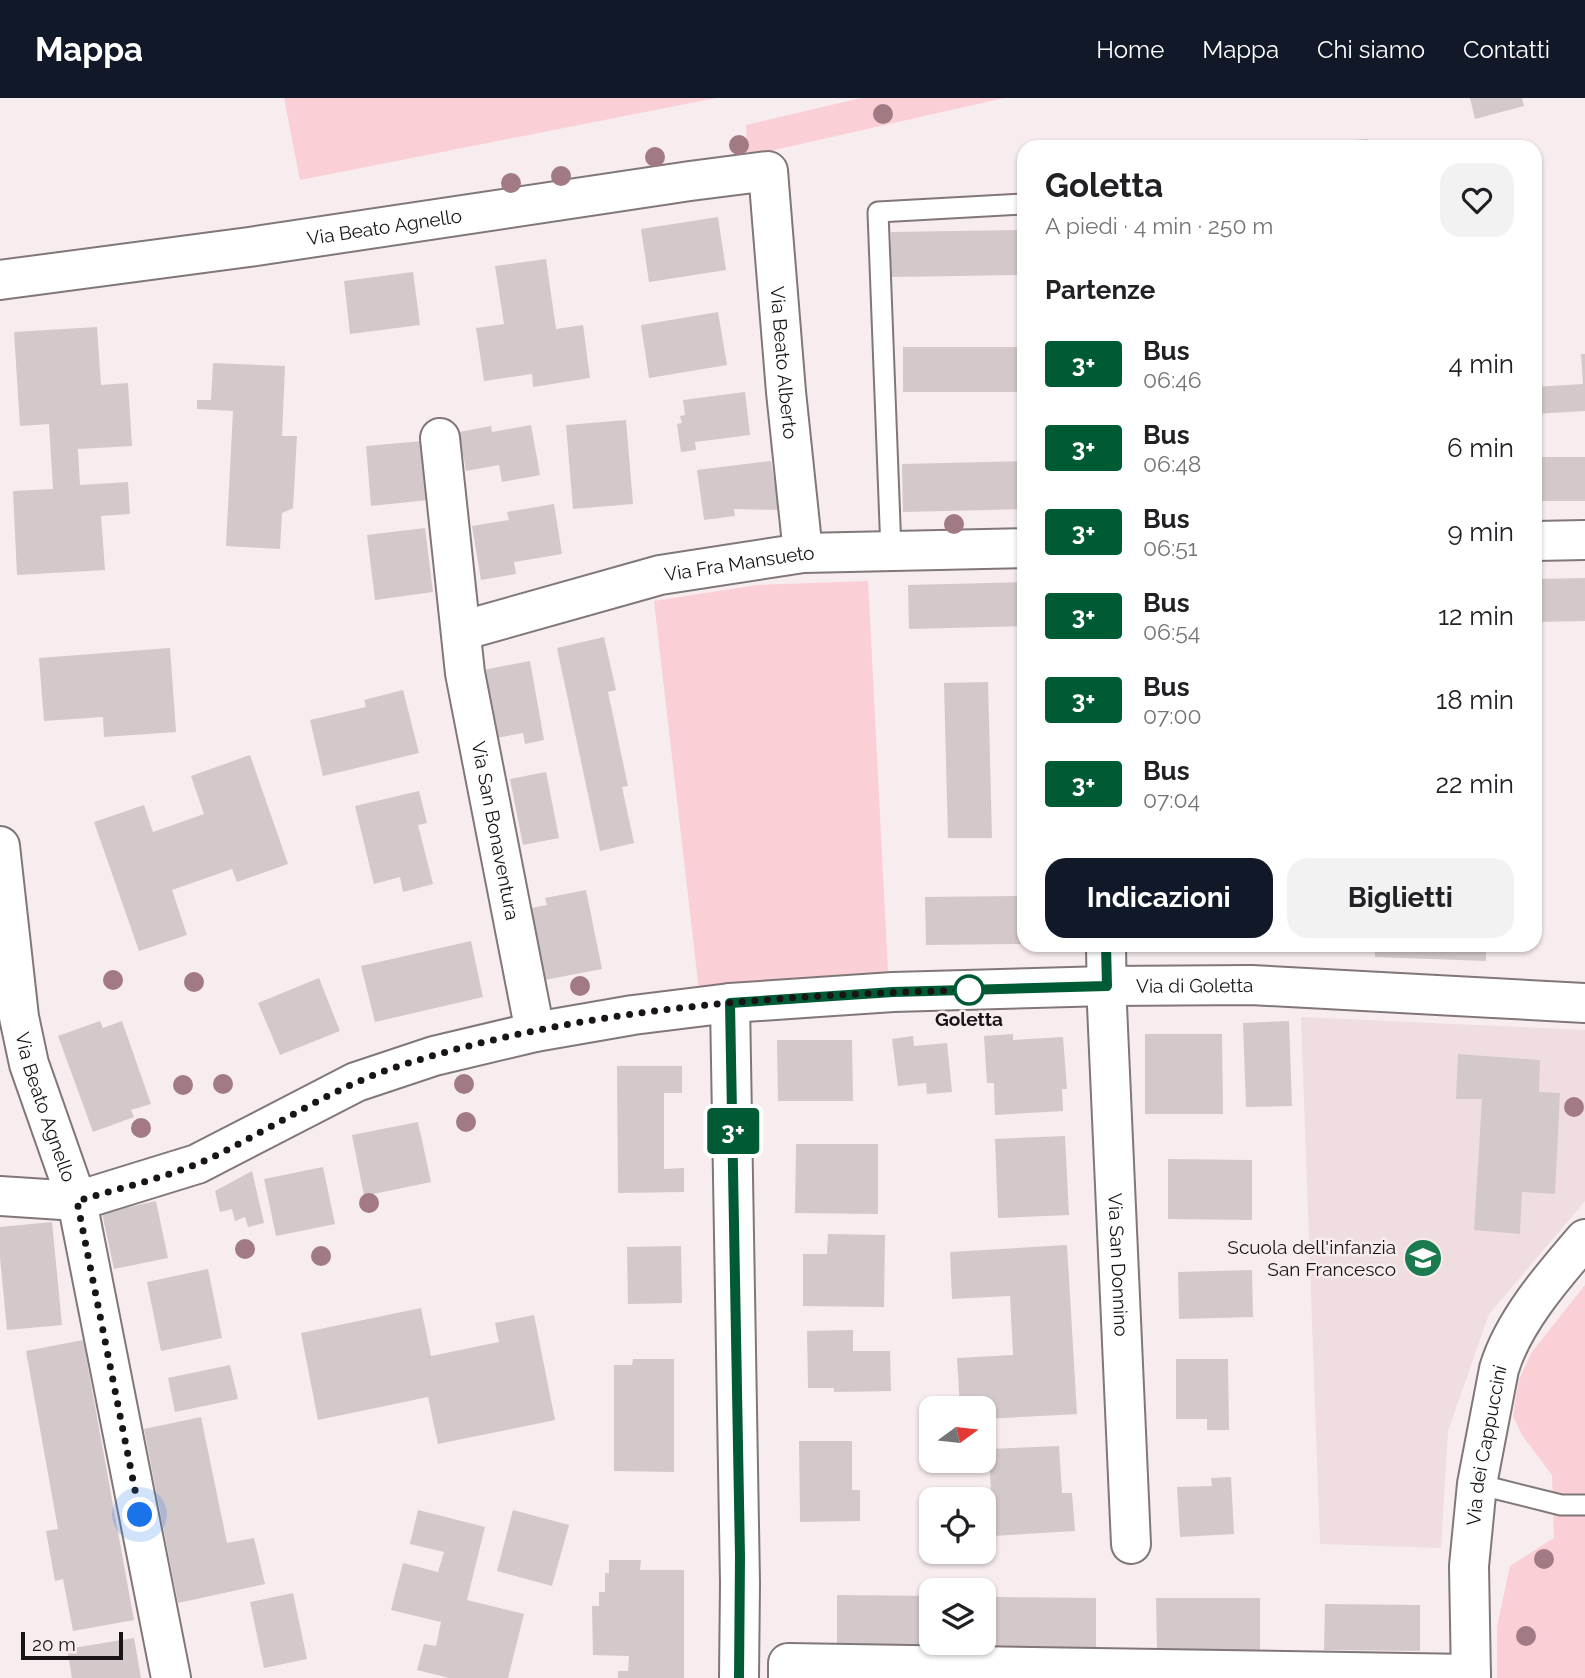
<!DOCTYPE html>
<html lang="it">
<head>
<meta charset="utf-8">
<style>
	body { margin:0; font-family:Raleway,sans-serif; background:#f2f2f2; color:#202124; height:100vh; display:flex; flex-direction:column; font-size:26px; white-space:nowrap }
	* { box-sizing:border-box; margin:0 }
	p { font-size:23px; color:#757577 }
	.icon { flex:none; width:38px; height:38px; fill:none; stroke:currentColor; stroke-width:2; stroke-linecap:round; stroke-linejoin:round }
	.map { position:relative; flex:1; overflow:hidden }
	.panel { position:absolute; left:1017px; top:42px; width:525px; height:812px; display:flex; flex-direction:column; background:#fff; border-radius:21px; box-shadow:0 2px 5px #0004 }
	.panel>* { flex:none }
	.badge { padding:0 14px; border-radius:5px; font-size:24px; line-height:46px }
	.needle { width:46px; rotate:75deg }
	.buttons { position:absolute; left:919px; top:1298px; display:grid; gap:14px }
	.buttons a { display:grid; place-items:center; width:77px; height:77px; border-radius:14px; background:#fff; box-shadow:0 2px 5px #0004; font-size:35px }
	.scale { position:absolute; left:21px; bottom:18px; width:102px; box-sizing:border-box; padding-left:7px; border:4px solid #191516; border-top:0; font-size:19px; line-height:24px; white-space:nowrap; color:#191516; -webkit-text-stroke:5px #f7ecee; paint-order:stroke }
	.you { position:absolute; width:35px; height:35px; margin:-18px; border:5px solid #fff; border-radius:50%; background:#1a73e8; box-shadow:0 0 0 10px #1a73e833 }
	.map>.badge { position:absolute; translate:-50% -50%; box-shadow:0 0 0 4px #fff }
	h2 { padding:0 28px; font-size:26px; line-height:63px }
	.round { display:grid; place-items:center; flex:none; width:74px; height:74px; border-radius:21px; background:#f2f2f2 }
	.headline { display:flex; align-items:center; justify-content:space-between; height:119px; padding:0 28px }
	h1 { font-size:33px; font-weight:700; line-height:52px }
	.action { display:flex; gap:14px; margin-top:auto; padding:14px 28px }
	.action a { flex:1; height:80px; border-radius:21px; background:#111827; color:#fff; font-size:28px; font-weight:700; line-height:80px; text-align:center }
	.action a+a { background:#f2f2f2; color:#202124 }
	ul { padding:0; list-style:none }
	li { display:flex; align-items:center; gap:21px; height:84px; padding:0 28px }
	li div { flex:1 }
	li b { display:block; font-size:26px }
	li em { font-style:normal }
	li .badge { min-width:77px; font-weight:700; text-align:center }
	header { display:flex; align-items:center; gap:42px; box-sizing:border-box; height:98px; padding:0 35px; background:#111827; color:#fff }
	header strong { font-size:33px }
	nav { display:flex; gap:38px; margin-inline-start:auto; font-size:24px }
	.map>svg:first-child { display:block }
</style>
</head>
<body>
<header>
<strong>Mappa</strong>
<nav><a>Home</a><a>Mappa</a><a>Chi siamo</a><a>Contatti</a></nav>
</header>
<div class="map">
<svg width="1585" height="1580" viewBox="0 0 1585 1580">
	<rect width="100%" height="100%" fill="#f7ecee"/>
	<!-- built -->
	<path fill="#f0dddf" d="M1301 919 1585 932V1103L1489 1216 1448 1333 1441 1450 1320 1446Z"/>
	<!-- green -->
	<path fill="#facfd5" d="M284 0H716L300 82Z
		M861 0H1004L748 58 746 27Z
		M868 483 888 874 699 892 654 503 757 487Z
		M1585 1187V1580H1497V1529L1510 1468 1554 1440 1552 1377 1522 1337 1513 1318 1519 1281 1532 1254Z"/>
	<!-- building -->
	<path fill="#d4c9ca" d="M1470 0H1522L1524 8 1475 21Z
		M1368 41 1369 49H1309V45Z
		M718 119 726 172 649 184 641 131Z
		M1024 132V177L891 179V134Z
		M546 161 556 231 583 227 590 280 533 289 532 276 484 283 476 230 504 226 495 168Z
		M413 174 420 227 350 236 344 183Z
		M718 214 727 267 649 280 641 227Z
		M97 229 101 287 128 285 132 348 78 351 80 387 128 384 130 416 101 418 105 472 17 477 13 393 53 391 49 326 20 328 14 234Z
		M903 249H1024V294H903Z
		M1581 256H1585V313L1535 316V289L1583 286Z
		M213 265 285 268 282 338H297L293 410 282 415 280 451 226 448 233 313 197 311V302H211Z
		M745 294 750 337 695 344 696 352 681 354 677 326 682 325 680 318 685 317 683 302Z
		M626 322 633 406 573 411 566 327Z
		M531 327 540 377 502 384 499 367 466 373 459 334 491 328 492 334Z
		M423 343 428 402 371 408 366 348Z
		M1535 359H1585V403H1535Z
		M771 363 779 412 734 411 735 418 704 422 697 372Z
		M1024 363V411L903 414 902 366Z
		M554 406 562 456 514 464 516 476 481 482 472 428 509 422 507 414Z
		M425 430 433 494 375 502 367 437Z
		M1585 480V523L1535 524V481Z
		M1024 484V528L909 531 908 487Z
		M604 539 616 592 608 594 628 688 622 689 634 745 600 753 557 550Z
		M170 550 176 634 104 639 103 619 44 623 39 560Z
		M530 563 544 642 525 646 523 635 496 640 483 572Z
		M988 584 992 740H948L944 585Z
		M403 592 419 655 323 678 310 622 366 609 364 602Z
		M250 657 288 766 237 784 232 771 172 792 187 837 139 853 94 724 144 707 153 734 204 716 191 678Z
		M546 674 559 740 523 747 510 681Z
		M419 693 427 725 418 727 433 786 403 794 400 779 374 786 355 708Z
		M586 792 602 871 539 883 526 811 547 807 545 800Z
		M1024 798V846L926 847 925 799Z
		M471 843 483 899 375 924 361 868Z
		M1375 847H1486V863L1375 859Z
		M319 880 340 933 280 957 258 905Z
		M100 923 103 930 122 923 151 1006 131 1012 134 1019 93 1034 58 938Z
		M1289 923 1292 1008 1246 1009 1243 925Z
		M1013 936V942L1063 939 1067 991H1062L1063 1013 995 1017 994 985H987L984 938Z
		M1145 936H1222L1223 1016H1145Z
		M913 938 914 948 947 945 952 994 927 996 926 985 898 988 892 941Z
		M777 942H852L853 1003H778Z
		M1458 956 1540 962 1539 994 1560 995 1555 1096 1522 1094 1520 1136 1474 1132 1482 1001H1456Z
		M617 968H682V995H664V1071L684 1070V1094L618 1095Z
		M418 1024 431 1084 364 1098 352 1037Z
		M1065 1038 1069 1117 998 1120 995 1041Z
		M796 1046H878V1116L795 1115Z
		M1168 1061 1252 1062V1122L1168 1121Z
		M323 1069 335 1126 276 1138 264 1081Z
		M252 1073 264 1125 248 1129 245 1119 235 1123 232 1111 220 1114 215 1093Z
		M156 1103 168 1160 114 1171 102 1115Z
		M52 1124 62 1227 7 1232 0 1160V1129Z
		M828 1136 885 1137 884 1209 803 1208V1156H827Z
		M1067 1147 1077 1316 984 1321V1311H960L957 1260 1013 1257 1010 1198 952 1201 950 1154Z
		M681 1148 682 1205 628 1206 627 1149Z
		M208 1171 222 1240 161 1253 147 1184Z
		M1252 1172 1253 1219 1179 1221 1178 1174Z
		M421 1210 431 1258 499 1244 495 1225 534 1217 555 1322 438 1346 428 1299 318 1322 301 1235Z
		M853 1232V1253H890L891 1293 834 1294V1290H808L807 1233Z
		M83 1242 134 1522 73 1533 63 1481 55 1483 46 1433 58 1431 26 1253Z
		M633 1261H674V1374L614 1373V1267H632Z
		M1176 1261H1228L1229 1332H1207V1321H1176Z
		M230 1267 238 1301 175 1314 168 1280Z
		M201 1319 227 1445 254 1440 265 1486 178 1505 144 1331Z
		M799 1343H852V1392H860V1423L800 1424Z
		M1059 1348 1062 1395H1072L1075 1433 993 1438 989 1351Z
		M1231 1379 1234 1436 1180 1439 1177 1389 1212 1388 1211 1380Z
		M418 1412 485 1429 467 1502 524 1516 508 1580H449L417 1572 424 1546 436 1548 441 1524 391 1512 403 1465 438 1474 444 1454 410 1446Z
		M513 1412 569 1427 552 1488 497 1473Z
		M609 1462H641L640 1472H684V1580H618V1573H628L629 1558 593 1557 592 1508H599V1494H605V1475H609Z
		M293 1495 307 1561 264 1570 250 1504Z
		M837 1497 931 1498V1545H940V1548L837 1547Z
		M996 1499 1096 1500V1552L996 1551Z
		M1156 1500H1260V1553H1157Z
		M1325 1506 1420 1507V1553L1324 1552Z
		M134 1540 141 1580H72L67 1551Z"/>
	<g fill="none" stroke-linecap="round" stroke-linejoin="round">
		<defs>
			<path id="service" d="M891 453 878 114 1024 106
				M1477 1386 1561 1407H1585"/>
			<g id="minor">
				<path id="s1" d="M0 182 249 149 690 83 768 73 786 294 803 455"/>
				<path id="s2" d="M440 340 465 575 535 934"/>
				<path d="M1535 443 1585 442"/>
				<path id="s3" d="M461 533 660 477 803 455 1024 450"/>
				<path id="s4" d="M0 748 19 919 29 966 77 1103 171 1580"/>
				<path id="s5" d="M1106 847 1107 908 1131 1446"/>
				<path d="M730 905 740 1485 739 1580"/>
				<path id="s6" d="M0 1098 77 1103 197 1066 356 984 434 958 535 934 633 917 730 905 893 894 1107 888 1251 887 1585 905"/>
				<path d="M788 1580V1565L1471 1576"/>
				<path id="s7" d="M1471 1580 1469 1468 1477 1386 1499 1271C1513 1224 1553 1178 1585 1141"/>
			</g>
		</defs>
		<!-- service casing -->
		<use href="#service" stroke="#817778" stroke-width="23"/>
		<!-- minor casing -->
		<use href="#minor" stroke="#817778" stroke-width="42"/>
		<!-- service -->
		<use href="#service" stroke="#fff" stroke-width="19"/>
		<!-- minor -->
		<use href="#minor" stroke="#fff" stroke-width="38"/>
	</g>
	<!-- trees -->
	<g fill="#a27a83">
		<circle cx="883" cy="16" r="10"/>
		<circle cx="739" cy="47" r="10"/>
		<circle cx="655" cy="59" r="10"/>
		<circle cx="561" cy="78" r="10"/>
		<circle cx="511" cy="85" r="10"/>
		<circle cx="954" cy="426" r="10"/>
		<circle cx="113" cy="882" r="10"/>
		<circle cx="194" cy="884" r="10"/>
		<circle cx="580" cy="888" r="10"/>
		<circle cx="223" cy="986" r="10"/>
		<circle cx="464" cy="986" r="10"/>
		<circle cx="183" cy="987" r="10"/>
		<circle cx="1574" cy="1009" r="10"/>
		<circle cx="466" cy="1024" r="10"/>
		<circle cx="141" cy="1030" r="10"/>
		<circle cx="369" cy="1105" r="10"/>
		<circle cx="245" cy="1151" r="10"/>
		<circle cx="321" cy="1158" r="10"/>
		<circle cx="1544" cy="1461" r="10"/>
		<circle cx="1526" cy="1538" r="10"/>
	</g>
	<g fill="none" stroke-linecap="round" stroke-linejoin="round">
		<defs>
			<path id="line" d="M739 1580 740 1458 730 905 893 894 1107 888 1106 847"/>
		</defs>
		<!-- line casing -->
		<use href="#line" stroke="#fff" stroke-width="16"/>
		<!-- line -->
		<use href="#line" stroke="#005b35" stroke-width="10"/>
		<!-- walk -->
		<path stroke="#191516" stroke-width="7" stroke-dasharray="0 12.6" d="M140 1417 77 1103C123 1089 174 1078 217 1057 276 1028 331 991 393 970 579 909 779 897 973 892H969"/>
	</g>
	<!-- icons -->
	<defs>
		<symbol id="school-disc" viewBox="-11 -11 22 22"><circle r="9.5" fill="#1c7a51" stroke="#f7ecee"/><path d="M0-5L7-2L0 1L-7-2ZM-4 1L0 2.5L4 1V4Q0 6-4 4Z" fill="#fff"/></symbol>
	</defs>
	<g fill-rule="evenodd">
		<use href="#school-disc" x="1401" y="1138" width="44" height="44"/>
	</g>
	<!-- markers -->
	<circle fill="#fff" stroke="#005b35" stroke-width="3.5" cx="969" cy="892" r="14"/>
	<g text-anchor="middle" dominant-baseline="central" stroke-width="5" stroke-linejoin="round" paint-order="stroke">
		<!-- street labels -->
		<g font-size="19" fill="#191516" stroke="#f7ecee">
			<text stroke="none"><textPath href="#s1" startOffset="388">Via Beato Agnello</textPath></text>
			<text stroke="none"><textPath href="#s1" startOffset="968">Via Beato Alberto</textPath></text>
			<text stroke="none"><textPath href="#s3" startOffset="287">Via Fra Mansueto</textPath></text>
			<text stroke="none"><textPath href="#s2" startOffset="397">Via San Bonaventura</textPath></text>
			<text stroke="none"><textPath href="#s6" startOffset="1230">Via di Goletta</textPath></text>
			<text stroke="none"><textPath href="#s4" startOffset="266">Via Beato Agnello</textPath></text>
			<text stroke="none"><textPath href="#s5" startOffset="320">Via San Donnino</textPath></text>
			<text stroke="none"><textPath href="#s7" startOffset="234">Via dei Cappuccini</textPath></text>
		</g>
		<!-- stop labels -->
		<g font-size="19" font-weight="bold" fill="#191516" stroke="#f7ecee">
			<text x="969" y="921">Goletta</text>
		</g>
		<!-- poi labels -->
		<g font-size="19" fill="#191516" stroke="#f7ecee" text-anchor="end">
			<text x="1396" y="1149">Scuola dell'infanzia<tspan x="1396" dy="22">San Francesco</tspan></text>
		</g>
	</g>
</svg>
<div class="buttons">
<a><svg class="needle" viewBox="-14 -14 28 28"><path d="M0-13l5 13h-10z" fill="#e53935"/><path d="M0 13l5-13h-10z" fill="#757577"/></svg></a>
<a><svg class="icon" aria-label="locate" viewBox="0 0 24 24"><circle cx="12" cy="12" r="6"/><path d="M12 2v4M12 18v4M2 12h4M18 12h4"/></svg></a>
<a><svg class="icon" aria-label="layers" viewBox="0 0 24 24"><path d="M12 4l9 5-9 5-9-5zM3 14l9 5 9-5"/></svg></a>
</div>
<div class="scale">20 m</div>
<div class="you" style="left:140px;top:1417px"></div>
<b class="badge" style="left:733px;top:1033px;background:#005b35;color:#fff">3+</b>
<section class="panel">
<div class="headline"><div><h1>Goletta</h1><p>A piedi · 4 min · 250 m</p></div><a class="round"><svg class="icon" aria-label="heart" viewBox="0 0 24 24"><path d="M12 20l-8-8c-3-5 5-10 8-4 3-6 11-1 8 4z"/></svg></a></div>
<h2>Partenze</h2>
<ul>
<li><span class="badge" style="background:#005b35;color:#fff">3+</span><div><b>Bus</b><p>06:46</p></div><em>4 min</em></li>
<li><span class="badge" style="background:#005b35;color:#fff">3+</span><div><b>Bus</b><p>06:48</p></div><em>6 min</em></li>
<li><span class="badge" style="background:#005b35;color:#fff">3+</span><div><b>Bus</b><p>06:51</p></div><em>9 min</em></li>
<li><span class="badge" style="background:#005b35;color:#fff">3+</span><div><b>Bus</b><p>06:54</p></div><em>12 min</em></li>
<li><span class="badge" style="background:#005b35;color:#fff">3+</span><div><b>Bus</b><p>07:00</p></div><em>18 min</em></li>
<li><span class="badge" style="background:#005b35;color:#fff">3+</span><div><b>Bus</b><p>07:04</p></div><em>22 min</em></li>
</ul>
<div class="action"><a>Indicazioni</a><a>Biglietti</a></div>
</section>
</div>
</body>
</html>
